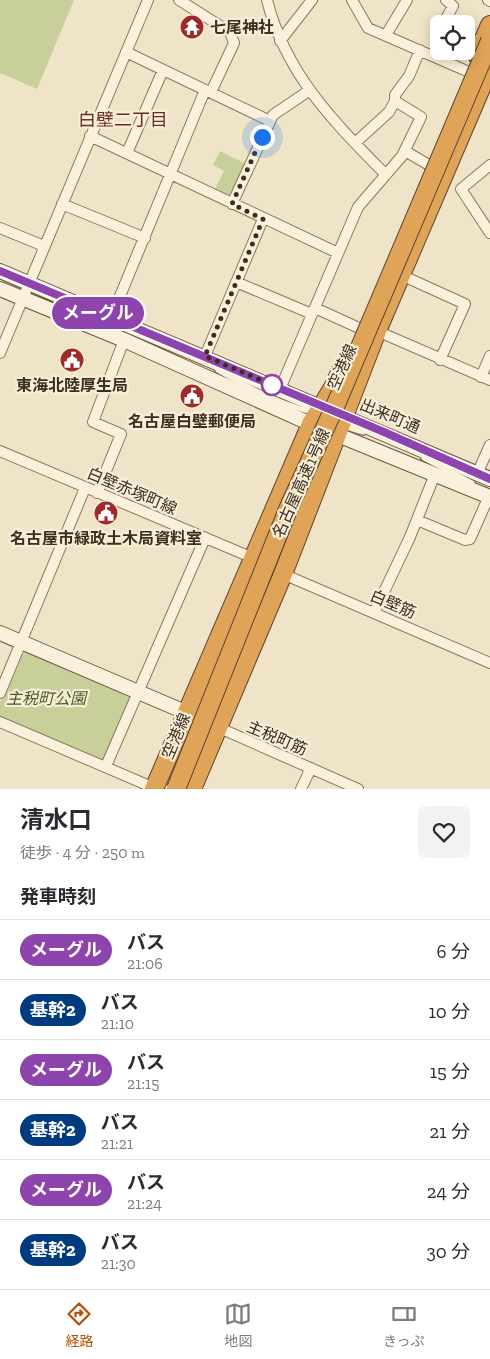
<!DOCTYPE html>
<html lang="ja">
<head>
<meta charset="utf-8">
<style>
	body { margin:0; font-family:"Zilla Slab","Noto Sans JP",serif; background:#f2f2f3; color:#2b2b33; height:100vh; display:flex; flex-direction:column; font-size:19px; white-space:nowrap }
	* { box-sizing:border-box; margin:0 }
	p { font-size:16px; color:#7c7c81 }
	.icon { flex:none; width:28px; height:28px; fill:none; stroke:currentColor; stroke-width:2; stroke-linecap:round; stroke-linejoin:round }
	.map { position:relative; height:789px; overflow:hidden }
	.sheet { display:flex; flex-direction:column; background:#fff; flex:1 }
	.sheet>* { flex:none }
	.badge { padding:0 10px; border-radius:16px; font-size:18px; line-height:32px }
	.buttons { position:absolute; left:430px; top:15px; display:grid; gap:10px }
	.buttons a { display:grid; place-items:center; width:45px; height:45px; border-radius:8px; background:#fff; box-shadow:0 2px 12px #0003; font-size:25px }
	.you { position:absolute; width:25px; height:25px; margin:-12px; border:4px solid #fff; border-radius:50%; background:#1a73e8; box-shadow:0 0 0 8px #1a73e833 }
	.map>.badge { position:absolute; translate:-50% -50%; box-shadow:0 0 0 2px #fff }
	h2 { padding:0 20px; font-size:19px; line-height:45px }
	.round { display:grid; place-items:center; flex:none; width:52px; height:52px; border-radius:8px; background:#f2f2f3 }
	.head { display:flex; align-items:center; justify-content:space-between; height:85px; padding:0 20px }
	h1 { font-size:24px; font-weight:700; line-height:38px }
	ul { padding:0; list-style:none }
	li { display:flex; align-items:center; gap:15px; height:60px; padding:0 20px; border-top:1px solid #e1e1e2 }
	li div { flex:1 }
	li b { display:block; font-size:19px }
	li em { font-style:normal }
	li .badge { min-width:55px; font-weight:700; text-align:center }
	.tabs { display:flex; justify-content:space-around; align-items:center; height:70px; border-top:1px solid #e1e1e2; background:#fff; font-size:14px; color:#7c7c81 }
	.tabs a { display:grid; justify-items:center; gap:2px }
	.tabs .current { color:#b45309 }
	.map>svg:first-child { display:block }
</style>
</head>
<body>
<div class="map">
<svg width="490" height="789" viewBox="0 0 490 789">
	<rect width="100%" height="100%" fill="#f0e4c8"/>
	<!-- green -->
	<path fill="#c9cf9b" d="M0 0H74L37 89 0 73Z
		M220 151 246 164 229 196 215 189 224 171 213 165Z
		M27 650 129 695 132 700 105 758 100 760 0 718V702L22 654Z"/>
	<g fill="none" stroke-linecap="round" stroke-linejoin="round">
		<defs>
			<path id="lane" d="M218 370C248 388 281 404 315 413
				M343 426 363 432
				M424 458 472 483"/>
			<path id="street" d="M179 0 230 32 234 43 211 92
				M267 0C286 75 334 122 386 175
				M352 0 368 28 469 72
				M446 0 453 6 447 17 455 24
				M488 0 490 1
				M466 34 481 47
				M386 35 407 0
				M280 41 312 0
				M126 52 270 121
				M90 136 338 253
				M355 143 389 112 395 101V95L409 76 420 50
				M405 151 429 165
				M127 153 163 70
				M490 165 461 189 490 233
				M62 204 145 238
				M232 204 273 115 310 90
				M0 228 44 246
				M401 275 465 304 440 360
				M236 282 312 314
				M315 308 359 328
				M111 318 205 90
				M377 331 490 380
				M0 353 148 0
				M205 356 263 219
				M481 377 490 356
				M280 389 358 207 402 156 421 117 395 101
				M0 451 253 558
				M477 474 490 445
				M97 493 121 434 93 422 124 340
				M417 520 465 540 470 539 489 496
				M283 574 490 663
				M374 613 410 537 435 474
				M0 693 85 488
				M0 722 152 787
				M215 726 358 789
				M106 766 205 538
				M301 789 311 768"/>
			<path id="secondary" d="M0 271 490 479
				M0 289 124 340 311 424 490 497
				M0 633 185 712"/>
			<path id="highway" d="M477 55 490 25
				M154 789 311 424 334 386 342 368
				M192 789 283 574 377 331 490 67"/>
		</defs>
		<!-- lane casing -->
		<use href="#lane" stroke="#8d765c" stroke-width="8"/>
		<!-- street casing -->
		<use href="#street" stroke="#8d765c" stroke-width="12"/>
		<!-- secondary casing -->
		<use href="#secondary" stroke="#6f573f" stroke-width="16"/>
		<!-- highway casing -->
		<use href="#highway" stroke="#5b4430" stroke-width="20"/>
		<!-- lane -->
		<use href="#lane" stroke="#faf1dc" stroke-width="5"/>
		<!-- street -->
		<use href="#street" stroke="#faf1dc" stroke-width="10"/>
		<!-- secondary -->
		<use href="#secondary" stroke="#faf1dc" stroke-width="14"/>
		<!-- highway -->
		<use href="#highway" stroke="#e0a458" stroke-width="18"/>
		<defs>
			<path id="highway-bridge" d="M176 789 289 507 336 404 490 41"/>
		</defs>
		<!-- highway-bridge casing -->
		<use href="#highway-bridge" stroke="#5b4430" stroke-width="20" stroke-linecap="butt"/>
		<!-- highway-bridge -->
		<use href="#highway-bridge" stroke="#e0a458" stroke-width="18"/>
	</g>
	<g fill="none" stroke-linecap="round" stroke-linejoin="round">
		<defs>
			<path id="line" d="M0 271 384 432 490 479"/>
		</defs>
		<!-- line casing -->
		<use href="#line" stroke="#fff" stroke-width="11"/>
		<!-- line -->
		<use href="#line" stroke="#8e44ad" stroke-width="8"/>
		<!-- walk -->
		<path stroke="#3d2e20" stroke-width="5" stroke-dasharray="0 9" d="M262 137 232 204 263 219 205 356 272 385"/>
	</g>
	<!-- icons -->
	<defs>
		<symbol id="temple-disc" viewBox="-11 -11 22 22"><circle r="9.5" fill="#9e2a2b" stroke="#f7eed8"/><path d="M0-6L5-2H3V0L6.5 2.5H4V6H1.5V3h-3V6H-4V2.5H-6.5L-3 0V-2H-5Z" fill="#fff"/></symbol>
		<symbol id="civic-disc" viewBox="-11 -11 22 22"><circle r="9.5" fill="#9e2a2b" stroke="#f7eed8"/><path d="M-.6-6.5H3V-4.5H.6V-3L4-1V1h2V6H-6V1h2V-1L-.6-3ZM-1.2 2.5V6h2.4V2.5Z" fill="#fff"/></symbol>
	</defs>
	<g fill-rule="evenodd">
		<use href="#temple-disc" x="178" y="13" width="28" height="28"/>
		<use href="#civic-disc" x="58" y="346" width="28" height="28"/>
		<use href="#civic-disc" x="178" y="382" width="28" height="28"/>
		<use href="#civic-disc" x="92" y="499" width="28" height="28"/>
	</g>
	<!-- markers -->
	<circle fill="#fff" stroke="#8e44ad" stroke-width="2.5" cx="272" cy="385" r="10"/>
	<g text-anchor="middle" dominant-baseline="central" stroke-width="4.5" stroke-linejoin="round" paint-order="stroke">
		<!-- poi labels -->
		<g font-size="16" font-weight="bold" fill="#3d2e20" stroke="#f7eed8">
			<text x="210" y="27" text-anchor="start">七尾神社</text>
			<text x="72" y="385">東海北陸厚生局</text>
			<text x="192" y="421">名古屋白壁郵便局</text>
			<text x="106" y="538">名古屋市緑政土木局資料室</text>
		</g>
		<!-- street labels -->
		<g font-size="16" fill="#3d2e20" stroke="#f7eed8">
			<text transform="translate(342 367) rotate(-66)">空港線</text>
			<text transform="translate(390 416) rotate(23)">出来町通</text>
			<text transform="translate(301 483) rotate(-66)">名古屋高速1号線</text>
			<text transform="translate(132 491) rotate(23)">白壁赤塚町線</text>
			<text transform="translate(393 604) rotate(23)">白壁筋</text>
			<text transform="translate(176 736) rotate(-67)">空港線</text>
			<text transform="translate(277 738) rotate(23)">主税町筋</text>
		</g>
		<!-- park labels -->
		<g font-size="16" font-style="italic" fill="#4d5a26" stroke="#f7eed8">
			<text x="46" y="698">主税町公園</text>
		</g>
		<!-- neighbourhood labels -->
		<g font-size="18" fill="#6b2e1e" stroke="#f7eed8">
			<text x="123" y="120">白壁二丁目</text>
		</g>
	</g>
</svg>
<div class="buttons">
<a><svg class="icon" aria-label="locate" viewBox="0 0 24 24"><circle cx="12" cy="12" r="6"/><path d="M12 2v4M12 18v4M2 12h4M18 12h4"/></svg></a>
</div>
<div class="you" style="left:262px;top:137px"></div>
<b class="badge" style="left:98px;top:313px;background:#8e44ad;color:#fff">メーグル</b>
</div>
<section class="sheet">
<div class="head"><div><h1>清水口</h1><p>徒歩 · 4 分 · 250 m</p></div><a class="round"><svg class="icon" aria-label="heart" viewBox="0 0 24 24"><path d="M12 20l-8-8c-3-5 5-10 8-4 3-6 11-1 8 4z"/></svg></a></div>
<h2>発車時刻</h2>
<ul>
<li><span class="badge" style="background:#8e44ad;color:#fff">メーグル</span><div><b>バス</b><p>21:06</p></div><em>6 分</em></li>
<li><span class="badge" style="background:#003b80;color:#fff">基幹2</span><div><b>バス</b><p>21:10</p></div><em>10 分</em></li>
<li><span class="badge" style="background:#8e44ad;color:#fff">メーグル</span><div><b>バス</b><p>21:15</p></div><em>15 分</em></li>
<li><span class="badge" style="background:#003b80;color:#fff">基幹2</span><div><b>バス</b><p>21:21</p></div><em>21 分</em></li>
<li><span class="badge" style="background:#8e44ad;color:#fff">メーグル</span><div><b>バス</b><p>21:24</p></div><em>24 分</em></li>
<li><span class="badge" style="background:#003b80;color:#fff">基幹2</span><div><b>バス</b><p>21:30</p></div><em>30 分</em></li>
</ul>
</section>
<nav class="tabs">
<a class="current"><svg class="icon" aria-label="directions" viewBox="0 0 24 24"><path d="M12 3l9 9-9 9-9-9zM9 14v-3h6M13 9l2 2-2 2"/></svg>経路</a>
<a><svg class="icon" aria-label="map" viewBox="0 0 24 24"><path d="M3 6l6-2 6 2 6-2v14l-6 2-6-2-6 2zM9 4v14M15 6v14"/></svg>地図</a>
<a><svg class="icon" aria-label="tickets" viewBox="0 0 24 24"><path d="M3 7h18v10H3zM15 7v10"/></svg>きっぷ</a>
</nav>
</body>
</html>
